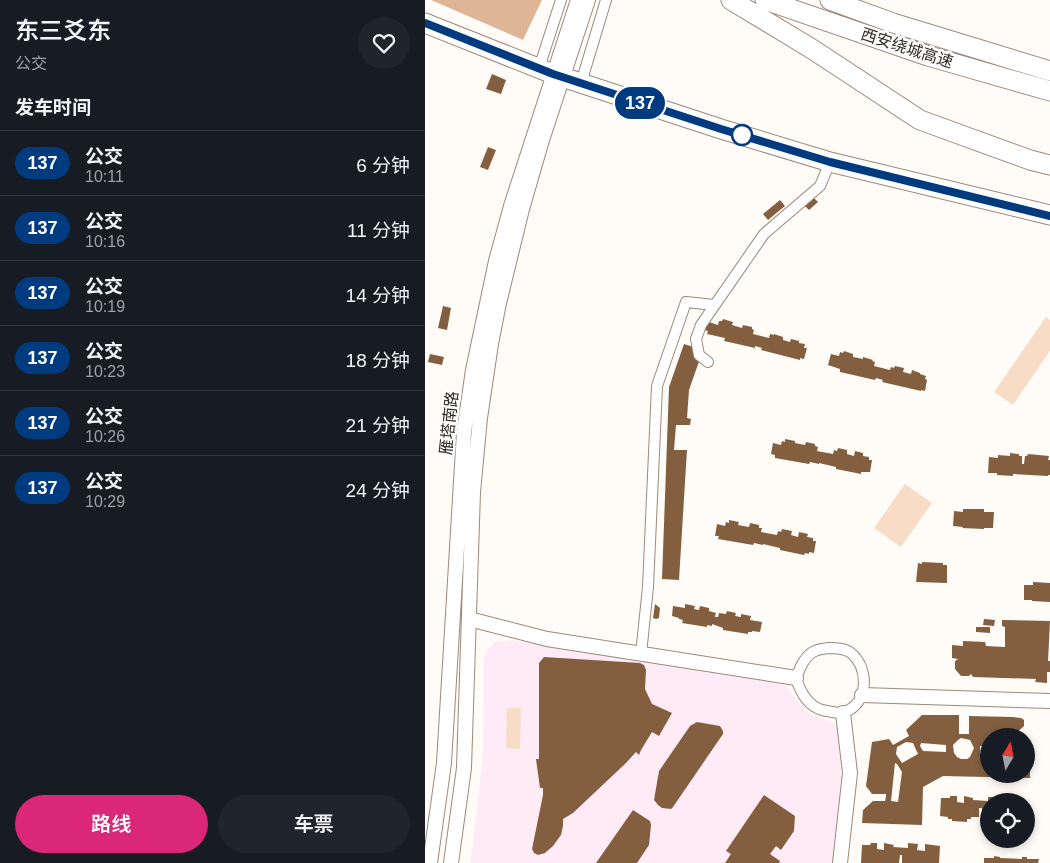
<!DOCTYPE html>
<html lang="zh">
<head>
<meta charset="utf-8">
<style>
	body { margin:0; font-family:Arial,"Noto Sans SC",sans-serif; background:#20242c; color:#f1f3f6; height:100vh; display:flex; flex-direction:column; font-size:19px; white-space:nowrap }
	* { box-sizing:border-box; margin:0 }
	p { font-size:16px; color:#9ea1a6 }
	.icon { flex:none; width:28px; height:28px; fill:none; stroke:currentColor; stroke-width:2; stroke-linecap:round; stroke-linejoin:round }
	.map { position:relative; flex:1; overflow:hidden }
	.drawer { display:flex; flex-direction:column; background:#171b24; width:425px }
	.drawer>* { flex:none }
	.badge { padding:0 10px; border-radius:16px; font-size:18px; line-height:32px }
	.needle { width:32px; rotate:10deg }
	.controls { position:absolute; left:555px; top:728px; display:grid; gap:10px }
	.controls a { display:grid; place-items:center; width:55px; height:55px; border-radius:50%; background:#171b24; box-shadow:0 2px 8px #0003; font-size:25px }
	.map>.badge { position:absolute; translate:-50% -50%; box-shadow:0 0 0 2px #fff }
	h2 { padding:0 15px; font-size:19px; line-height:45px }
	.round { display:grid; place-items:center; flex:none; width:52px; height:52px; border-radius:26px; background:#20242c }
	.overview { display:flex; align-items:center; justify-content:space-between; height:85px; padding:0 15px }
	h1 { font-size:24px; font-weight:600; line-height:38px }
	.button { display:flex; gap:10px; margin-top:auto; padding:10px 15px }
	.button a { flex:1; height:58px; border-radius:30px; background:#db2777; color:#fff; font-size:20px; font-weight:600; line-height:58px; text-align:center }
	.button a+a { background:#20242c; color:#f1f3f6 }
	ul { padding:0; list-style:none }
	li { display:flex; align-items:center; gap:15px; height:65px; padding:0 15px; border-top:1px solid #363941 }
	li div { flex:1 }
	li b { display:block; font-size:19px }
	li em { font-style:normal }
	li .badge { min-width:55px; font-weight:700; text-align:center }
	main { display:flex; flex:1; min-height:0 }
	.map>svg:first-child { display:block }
</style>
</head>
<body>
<main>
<section class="drawer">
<div class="overview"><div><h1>东三爻东</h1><p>公交</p></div><a class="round"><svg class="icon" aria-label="heart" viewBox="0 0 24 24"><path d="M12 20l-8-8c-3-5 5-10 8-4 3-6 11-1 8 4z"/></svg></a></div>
<h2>发车时间</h2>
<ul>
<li><span class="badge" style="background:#003b80;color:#fff">137</span><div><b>公交</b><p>10:11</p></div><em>6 分钟</em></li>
<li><span class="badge" style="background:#003b80;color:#fff">137</span><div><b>公交</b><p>10:16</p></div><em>11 分钟</em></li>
<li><span class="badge" style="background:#003b80;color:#fff">137</span><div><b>公交</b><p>10:19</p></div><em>14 分钟</em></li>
<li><span class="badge" style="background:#003b80;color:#fff">137</span><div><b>公交</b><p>10:23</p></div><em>18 分钟</em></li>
<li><span class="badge" style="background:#003b80;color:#fff">137</span><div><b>公交</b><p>10:26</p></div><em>21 分钟</em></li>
<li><span class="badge" style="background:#003b80;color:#fff">137</span><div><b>公交</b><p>10:29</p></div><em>24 分钟</em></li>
</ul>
<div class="button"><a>路线</a><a>车票</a></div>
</section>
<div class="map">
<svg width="625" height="863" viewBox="0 0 625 863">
	<rect width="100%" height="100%" fill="#fffbf7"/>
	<!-- commercial -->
	<path fill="#feebf5" d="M87 640 355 683 364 688 367 696 383 713 405 722 413 726 416 777 408 863H45L48 844 58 754 59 655 69 642Z"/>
	<!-- green -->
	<path fill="#f8ddc6" d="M621 317 625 320V351L588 405 569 392Z
		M480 484 507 503 476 547 449 528Z
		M82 708H96L95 749 81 748Z"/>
	<!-- forest -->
	<path fill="#dfb695" d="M6 0H117L98 40Z"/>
	<!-- building -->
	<path fill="#835f40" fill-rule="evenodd" d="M67 74 81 80 76 94 61 89Z
		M63 147 71 150 63 170 55 167Z
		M389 198 393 202 384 210 380 206Z
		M355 200 360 206 343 220 338 214Z
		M18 306 26 308 22 330 13 328Z
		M298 319 308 322 307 325 317 328 318 325 327 327V329L329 330 328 334 344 338 345 334 349 335V334L358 337V340L365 342 366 339 374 341V343L380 344 379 348H382L379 359 375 358V360L336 350 337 348 330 346V348L299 341 300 338 282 334 283 331 279 330 281 321 293 325 294 321H297Z
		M259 344 278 350 264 390 262 418 266 419 265 425H251L249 450H262L254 580 237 579 244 387Z
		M419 351 428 354V357L438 359V357L448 360 447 361 450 362 449 366 465 370 466 367 469 368 470 366 479 368 478 372 486 374 487 370 495 373V374L501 376 500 379 502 380 500 391 496 390V391L457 382 458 380 451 378 450 380 415 372V369L403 365 406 354 414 356 415 352 418 353Z
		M5 354 19 357 17 365 3 362Z
		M360 439 370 441V443L380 445 381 442 390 444V446L393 447 392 451 408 454 409 450 412 451 413 448 422 450V454L429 456 430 451 438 453V456L444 457V460H447L445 472H436V474L411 469V467L394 463V464L385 462 384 464 350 458V455L346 454 348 443 356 445 357 441 360 442Z
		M585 453 594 454V456H597V464H599L600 456H602L603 454 624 456 623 460H625V475H623V476L588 474V476L572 475V473H563L564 457 573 458V455L585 456Z
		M538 509H559V512H569L568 528H559V529L537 528 538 527 528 526 529 511 538 512Z
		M304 520 314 522 313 525 324 527 325 523 334 525V528H337L336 532 352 535 353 531 356 532 357 529 367 531 366 535 373 537 374 532 383 534 382 537 388 538V541H391L389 553 384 552V554L380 553 379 555 355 550V548L338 544V545L329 543 328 545 293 539 294 536H290L292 524 300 526 301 522 304 523Z
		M497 562 518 563V565H522V583L491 582 493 563 497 564Z
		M608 582 625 583V602L607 601V600H599V585H608Z
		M230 604 235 608 234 618 231 619 228 618Z
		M260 604 270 606 269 609 274 610 275 606 284 608V611L291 613 290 617H293L294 613 301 614 302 611 311 613 310 616 316 617V614L326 616 325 620 337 622 335 632 327 631V632H323V634L298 630V628L287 624V626L282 625V627L257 623 258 620 254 619V618L247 616 248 606 260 608Z
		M559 619 570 620 569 626 558 625Z
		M577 620 625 621 623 661H625V672H622V683L610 682 611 679 548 677 546 674 544 676H536L530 669V661L533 659 527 658V645L538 646V641L560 642 561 646 580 647V627L577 626Z
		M551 627H565V633L551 632Z
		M119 657 215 663 219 665 221 670 220 689 227 704 247 713 234 736 227 732 216 750 214 755 211 752 201 763 148 813 138 819V826L136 835 128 846 120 853 113 855 109 853 107 849 118 795V788H115L111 759H114V663Z
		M497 715H534V734H544V716L588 717 596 718 599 720V726L588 736H564V746H555V754H564V774H601V741L605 742V778L518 776 498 787 497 825 437 823 438 810 448 801H460L461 796V794H447L441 786 447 742 464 739 468 745 484 736 481 730ZM536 738 545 740 549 748 545 757 542 759H536L532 757 529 753 528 745 533 740ZM481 742 488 743 493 754 477 763 471 754 472 747ZM496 743 521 745V752L498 751 495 746ZM470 763 472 764 477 772 473 802 466 801Z
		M272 722 295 726 298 731V734L248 807 246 809 237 808 233 805 229 800 234 771 265 726Z
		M339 795 370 816 369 831 356 850 351 846 345 854 355 861 354 863H300L306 854 301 851Z
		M525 796H532V802L539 803V796L548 798V800L563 801V797H573V801H564V818L557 817V808H554V817H546V819H542V822L527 821V819H523V817L515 816 516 798H525Z
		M208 810 225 821 226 825 224 845 212 863H171Z
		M446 843H452V849L459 850V843L469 845 468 847 483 848V843L493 844 492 850 500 851V844L515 846 514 863H477V855H475L474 863H436L437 845H445Z
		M569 856 575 857V858L597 859V857H602V859H614L613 863H559V858H569Z"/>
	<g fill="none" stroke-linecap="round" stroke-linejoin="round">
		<defs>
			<path id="street" d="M114 68 136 0
				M156 83 181 0
				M283 362 274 355 271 339 276 325 339 234 395 186 405 162
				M403 648C410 648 420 648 426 653 443 667 444 699 424 710 421 711 419 712 416 713 411 713 403 711 397 710 383 706 375 691 371 678 375 668 380 655 390 651 394 649 399 649 403 648Z
				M216 654 223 587 232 386 261 302 289 305"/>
			<path id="secondary" d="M44 619 122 639 371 678
				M437 695 625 701
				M5 863 19 763 39 432 48 370 71 261 86 206 153 0
				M26 863 39 768 48 492 55 418 66 344 74 303 97 209 117 140 163 0
				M415 863 425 773 418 713"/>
			<path id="highway" d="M306 0 387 49 495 120 605 160 625 165
				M340 0 503 56 625 91
				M405 0 468 23 625 71
				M0 23 128 74 296 129 405 162 625 215"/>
		</defs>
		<!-- street casing -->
		<use href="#street" stroke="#9b897b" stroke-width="12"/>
		<!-- secondary casing -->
		<use href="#secondary" stroke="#9b897b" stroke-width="16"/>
		<!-- highway casing -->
		<use href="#highway" stroke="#9b897b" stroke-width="21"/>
		<!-- street -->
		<use href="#street" stroke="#fff" stroke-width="10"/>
		<!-- secondary -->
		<use href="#secondary" stroke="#fff" stroke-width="14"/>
		<!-- highway -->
		<use href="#highway" stroke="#fff" stroke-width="19"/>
	</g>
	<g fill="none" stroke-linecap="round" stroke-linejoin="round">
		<defs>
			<path id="line" d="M0 23 128 74 296 129 405 162 625 216"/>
		</defs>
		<!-- line casing -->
		<use href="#line" stroke="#fff" stroke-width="11"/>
		<!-- line -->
		<use href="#line" stroke="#003b80" stroke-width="8"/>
	</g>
	<!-- markers -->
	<circle fill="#fff" stroke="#003b80" stroke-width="2.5" cx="317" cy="135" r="10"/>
	<g text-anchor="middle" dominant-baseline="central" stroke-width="5" stroke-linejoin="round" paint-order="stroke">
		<!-- street labels -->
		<g font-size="16" fill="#302923" stroke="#fff">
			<text transform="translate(482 48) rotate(18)">西安绕城高速</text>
			<text transform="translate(24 423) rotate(-84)">雁塔南路</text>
		</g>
	</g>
</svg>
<div class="controls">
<a><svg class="needle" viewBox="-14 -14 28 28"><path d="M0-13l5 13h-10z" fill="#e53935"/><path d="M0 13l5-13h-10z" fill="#9ea1a6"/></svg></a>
<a><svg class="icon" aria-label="locate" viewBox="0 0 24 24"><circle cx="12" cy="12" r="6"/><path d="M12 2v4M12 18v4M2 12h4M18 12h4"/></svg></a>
</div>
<b class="badge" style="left:215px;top:103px;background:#003b80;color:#fff">137</b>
</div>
</main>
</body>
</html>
